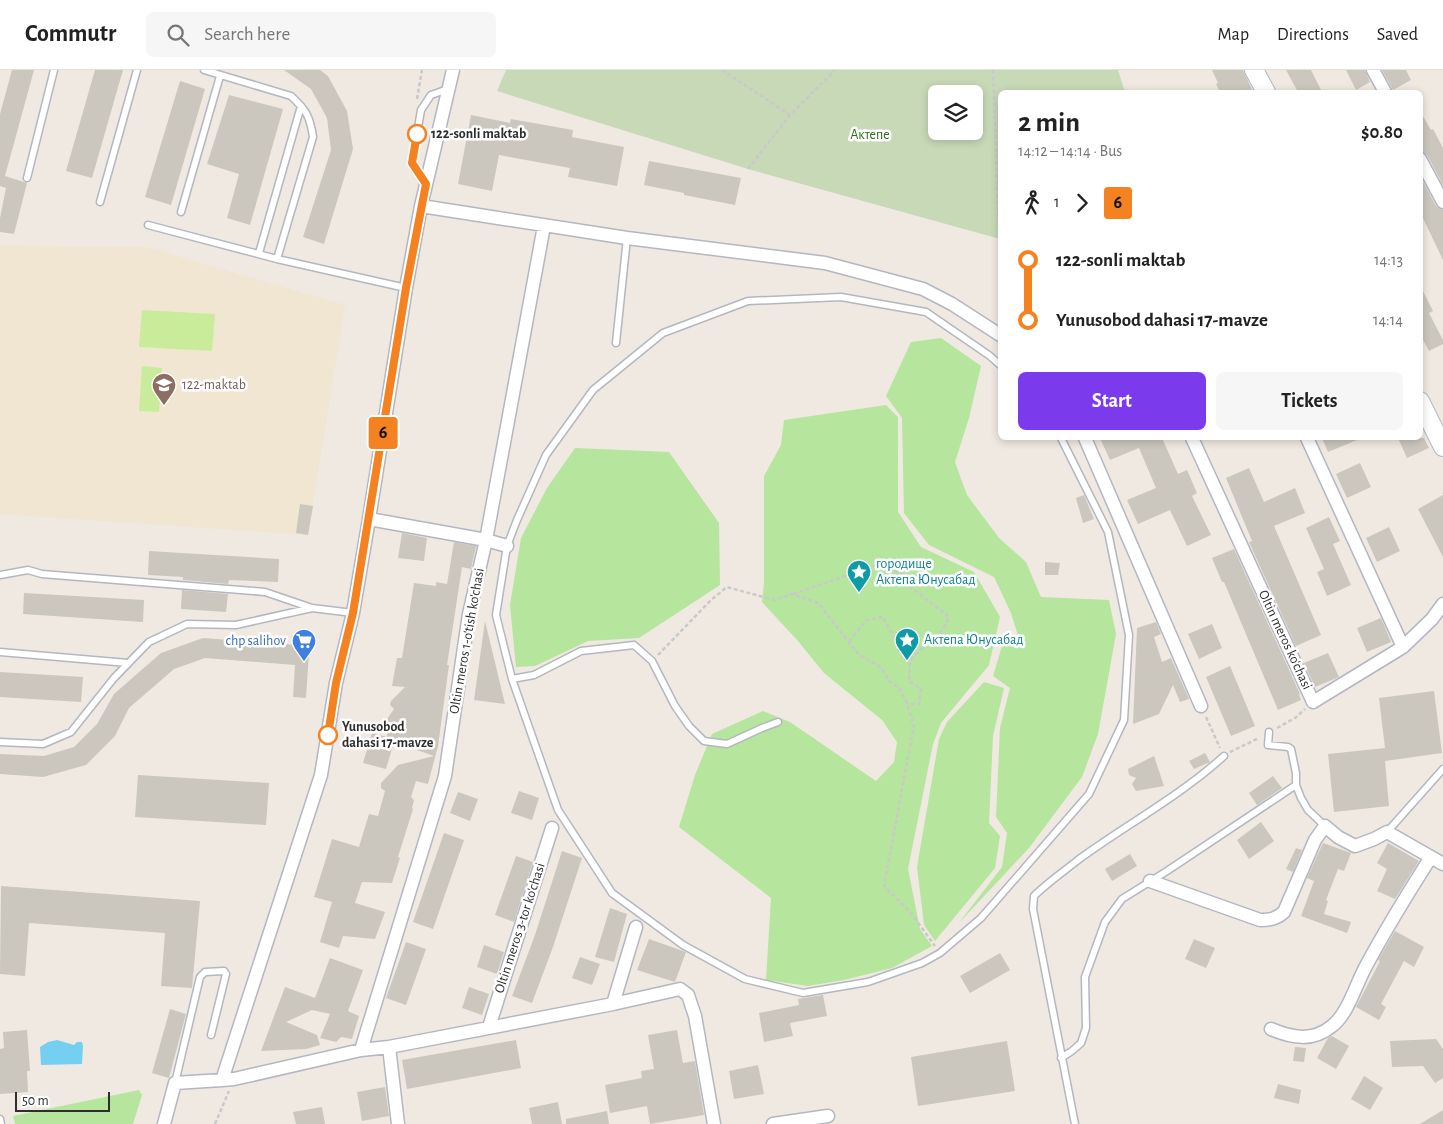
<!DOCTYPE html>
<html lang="en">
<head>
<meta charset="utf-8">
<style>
	body { margin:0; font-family:"Alegreya Sans",sans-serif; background:#f6f6f6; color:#222; height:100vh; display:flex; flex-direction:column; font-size:19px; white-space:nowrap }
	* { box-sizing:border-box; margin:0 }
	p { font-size:16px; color:#767676 }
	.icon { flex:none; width:28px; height:28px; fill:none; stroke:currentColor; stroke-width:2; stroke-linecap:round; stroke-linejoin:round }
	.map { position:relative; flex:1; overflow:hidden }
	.sheet { position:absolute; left:998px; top:20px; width:425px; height:350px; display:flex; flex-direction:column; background:#fff; border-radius:8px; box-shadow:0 2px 8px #0003 }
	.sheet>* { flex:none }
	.badge { padding:0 10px; border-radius:4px; font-size:18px; line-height:32px }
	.controls { position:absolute; left:928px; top:15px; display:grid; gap:10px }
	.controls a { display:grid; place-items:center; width:55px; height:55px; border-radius:8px; background:#fff; box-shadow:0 2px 8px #0003; font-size:25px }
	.scale { position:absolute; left:15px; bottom:12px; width:95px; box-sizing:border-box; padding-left:5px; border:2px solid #2e2e2e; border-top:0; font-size:14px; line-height:18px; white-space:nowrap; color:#2e2e2e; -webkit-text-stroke:4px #fff; paint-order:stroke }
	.map>.badge { position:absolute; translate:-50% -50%; box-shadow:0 0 0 2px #fff }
	.legs { display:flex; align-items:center; gap:8px; height:55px; padding:0 20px; font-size:16px }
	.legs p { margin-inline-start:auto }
	.headline { display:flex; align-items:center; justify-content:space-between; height:85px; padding:0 20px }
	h1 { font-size:28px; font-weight:600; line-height:38px }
	.action { display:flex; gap:10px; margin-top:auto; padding:10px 20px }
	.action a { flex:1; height:58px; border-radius:8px; background:#7c3aed; color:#fff; font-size:20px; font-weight:600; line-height:58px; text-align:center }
	.action a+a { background:#f6f6f6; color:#222 }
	ul { padding:0 20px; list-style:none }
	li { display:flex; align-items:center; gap:18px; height:60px; font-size:19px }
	li i { display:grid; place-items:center; width:8px; height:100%; margin:0 6px; background:currentColor }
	li i::after { content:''; width:12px; height:12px; margin:-6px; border:4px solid; border-radius:50%; background:#fff }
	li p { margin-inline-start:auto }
	li:first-child i { background:linear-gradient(#0000 50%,currentColor 0) }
	li:last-child i { background:linear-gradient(currentColor 50%,#0000 0) }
	header { display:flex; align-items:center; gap:30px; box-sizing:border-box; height:70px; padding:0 25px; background:#fff; border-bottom:1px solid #e0e0e0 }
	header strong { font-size:24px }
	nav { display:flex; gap:28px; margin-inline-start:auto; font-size:18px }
	.search { width:350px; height:45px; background:#f6f6f6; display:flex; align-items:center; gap:12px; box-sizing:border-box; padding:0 18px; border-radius:8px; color:#767676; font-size:19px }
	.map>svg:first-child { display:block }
</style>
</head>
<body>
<header>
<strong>Commutr</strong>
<div class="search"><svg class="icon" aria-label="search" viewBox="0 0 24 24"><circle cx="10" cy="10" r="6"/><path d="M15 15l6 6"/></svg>Search here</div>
<nav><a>Map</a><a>Directions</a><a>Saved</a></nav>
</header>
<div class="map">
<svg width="1443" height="1054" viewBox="0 0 1443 1054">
	<rect width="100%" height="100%" fill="#efe9e1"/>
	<!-- education -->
	<path fill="#f0e6d1" d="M0 176 146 177 345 235 308 465 0 444Z"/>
	<!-- green -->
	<path fill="#b6e59e" d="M941 268 981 296 969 348 955 392 967 425 999 468 1026 492 1041 527 1109 530 1116 564 1098 664 1082 707 1029 778 958 854 1002 797 1007 763 996 747 1000 658 1010 618 993 606 1002 576 1021 575 1011 543 994 507 929 475 904 443 902 348 886 326 911 272Z
		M886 335 898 347V442L921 477 974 502 1000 547 989 595 941 653 933 674 908 799 920 859 932 876 892 898 844 910 808 916 766 910 771 828 679 757 695 705 712 664 763 641 790 652 876 711 894 692 897 672 882 650 824 603 798 571 762 532 764 513V406L781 375 784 350Z
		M575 378 669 382 719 453 720 515 639 568 588 571 535 596 516 597 510 535 521 468 547 418Z
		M984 612 1004 618 993 666 989 753 1000 766 995 798 935 871 924 855 917 797 939 669 947 652Z
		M139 1020 142 1025 133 1054H15L13 1046Z"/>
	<!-- cemetery -->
	<path fill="#c8d9b8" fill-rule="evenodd" d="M506 0H1118L1125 22H1000V169L748 99 497 21ZM936 24H974V61H936Z"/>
	<!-- pitch -->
	<path fill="#c9ec9a" d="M142 240 215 244 212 281 139 277Z
		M142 296 162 298 159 342 139 341Z"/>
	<!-- water -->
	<path fill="#75cff0" d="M57 970 74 975 77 972H82L83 976 82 994 41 995 40 977 48 972Z"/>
	<!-- building -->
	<path fill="#cbc7bf" d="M12 0H34L5 106 27 113 14 164 0 162V148L6 118 0 116V44Z
		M95 0H123L92 108 66 101Z
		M284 0H320L328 6 347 41 353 79 324 174 303 167 331 80 327 48 311 19Z
		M1212 0H1243L1253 22H1220L1216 14 1218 13Z
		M1286 0H1311L1322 22H1298Z
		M1346 0H1365L1370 12 1356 20Z
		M1382 0H1406L1411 10 1393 20Z
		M180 11 205 19 171 135 145 127Z
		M229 25 283 39 250 155 227 148 239 104 207 94Z
		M1420 41 1431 60 1433 59 1443 78V115L1427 85 1420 81Z
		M471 45 510 53 511 49 573 60 572 67 624 77 617 116 568 107 570 98 499 85 492 121 458 114Z
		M649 91 741 108 735 135 684 125V123L644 115Z
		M1420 106 1436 136 1443 140V190L1420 142Z
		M1420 215 1433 241 1429 243 1443 270V274L1429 281 1420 264Z
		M1100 368H1162L1178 404 1187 400 1197 423 1192 426 1211 465 1187 476 1170 440 1138 454 1127 430 1156 418 1139 378 1110 390Z
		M1322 368H1362L1328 382Z
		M1398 368H1424L1429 378 1407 388Z
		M1360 393 1371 417 1347 428 1336 404Z
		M1249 398 1264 432 1295 418 1305 443 1274 456 1321 565 1296 576 1249 472 1252 471 1226 408Z
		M1084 425 1094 449 1083 453 1076 428Z
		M1443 425V487L1418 439Z
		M300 434 313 436 308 465 296 463Z
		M1329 447 1340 471 1333 474 1351 515 1327 526 1317 502 1324 499 1306 458Z
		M1389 457 1400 481 1377 492 1366 468Z
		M402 463 427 468 424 491 398 488Z
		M454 472 476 476 471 499 462 497 447 595H449L438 676 428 714 416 711 411 727 414 730 412 738 413 739 398 787 400 788 392 813 362 812 355 833 385 842 375 869 343 866 339 878 320 872 332 832 314 827 332 769 359 777 369 744 378 746 385 721 381 718V713L398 695 434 686 394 672 386 699 363 693 372 663 387 667V649L394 639 390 635 391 631 405 617 392 616 397 588H402L414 513 436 516V512L447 514Z
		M1234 479 1300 624H1299L1301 630 1278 640 1224 512H1222L1212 488Z
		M149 481 279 489 278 512 229 510 228 514 183 510V507L148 505Z
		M1045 492 1060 493 1058 505H1045Z
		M182 520 228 524 226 542 181 539Z
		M24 523 144 530 143 552 23 544Z
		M1381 548 1391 572 1367 582 1357 558Z
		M485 551 505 634 474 630Z
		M1156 552 1161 564 1154 567 1162 592 1171 588 1189 629 1180 632 1173 615 1159 644 1133 654 1137 558Z
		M1212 554 1222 578 1199 589 1188 564Z
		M297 566 310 567 306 628 293 627 295 595 205 588 174 599 129 638 115 666 86 695 43 707 0 704V684L44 686 74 677 97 654 114 624 161 583 203 568 297 575Z
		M1328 583 1339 607 1315 617 1304 593Z
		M1230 596 1255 656 1231 666 1206 607Z
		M0 602 83 607 81 632 0 627Z
		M1434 621 1442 683 1385 691 1389 736 1334 742 1328 684 1385 678 1379 628Z
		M1205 683 1210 692 1194 699 1189 691Z
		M1154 686 1164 716 1136 721 1132 714 1136 708 1129 705 1128 699Z
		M138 705 269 713 266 755 135 747Z
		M1273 706 1282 718 1257 735 1249 723Z
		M519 721 539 728 532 750 511 743Z
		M458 722 478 729 470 751 450 743Z
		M1261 752 1274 771 1249 789 1237 770Z
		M444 763 464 770 433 859 413 852Z
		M1323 773 1351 783 1344 801 1338 799 1326 830 1328 831 1324 844 1351 852 1347 863 1301 846 1314 811 1307 808Z
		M1388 773 1419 791 1395 829 1377 821 1387 799 1377 793Z
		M1296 778 1302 780 1293 802 1286 799Z
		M562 781 582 788 553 877 532 933 512 926 535 865Z
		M1130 784 1137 796 1112 811 1105 799Z
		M516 786 533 792 514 852 495 845Z
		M1 816 200 831 192 918 161 916 165 863 29 853 25 906 0 904Z
		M610 838 627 844 614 892 595 887Z
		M1395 861 1424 877 1414 897 1404 891 1381 934 1386 937 1379 950 1356 937 1380 891 1378 890Z
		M649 869 686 882 675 912 637 900Z
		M1194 869 1215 878 1206 898 1185 889Z
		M406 872 426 879 406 935 386 928Z
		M484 875 504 882 497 904 477 897Z
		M1000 883 1010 900 970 923 960 906Z
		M580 887 600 894 592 915 572 908Z
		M330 888 363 900 348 941 359 946 352 969 341 967 336 972 320 968 330 944 312 940 286 952 317 965 320 975 306 979 261 981 285 917 315 928Z
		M469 917 489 924 482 945 462 938Z
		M823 925 827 946 790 953 793 966 764 972 759 943 799 935 798 929Z
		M170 939 186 944 169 1008 152 1003Z
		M27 960 30 1001H27L28 1022 0 1024V979L4 978 3 962Z
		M677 960 683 993 695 991 704 1045 650 1054 647 1036 610 1043 605 1015 642 1008 641 1001 654 999 648 965Z
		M1332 966 1349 976 1336 999 1317 988 1328 968Z
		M1436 969 1443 979V1008L1435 1013 1423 996 1392 997 1390 971Z
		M516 970 521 998 407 1019 402 990Z
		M1007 971 1015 1021 918 1036 911 987Z
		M1295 977 1306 978 1304 992 1293 991Z
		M758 995 764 1024 734 1029 729 1001Z
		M1364 1006 1383 1018 1370 1040 1351 1029Z
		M1278 1014 1301 1020 1299 1034 1274 1028Z
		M385 1017 389 1046 362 1051 357 1022Z
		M558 1032 562 1054H532L529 1038Z
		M322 1037 325 1054H296L293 1042Z
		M1443 1040V1054H1420Z
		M607 1041 609 1054H566V1049Z"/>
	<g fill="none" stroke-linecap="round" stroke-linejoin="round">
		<defs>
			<path id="lane" d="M204 0 291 26C306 40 310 46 313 67L277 189
				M27 108 54 0
				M425 113 412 93 421 40 431 25 448 19
				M100 132 137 0
				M181 142 220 6
				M148 155 277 189 406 218
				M259 183 301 36
				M616 273 627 168
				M1000 295 990 286 926 242 841 227 748 231 663 263 593 320 546 385 517 450 507 476 496 545 512 609 558 740 612 823 683 875 745 909 803 923 868 912 922 893 940 883 981 848 1089 724 1124 650 1129 565 1108 462 1061 368
				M0 505 28 500 42 504 265 522 312 538
				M0 582 128 593
				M512 609 534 605 581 581 634 575 652 591 675 636 689 656 704 671 727 674 762 658 778 652
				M1269 662 1268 675 1288 677 1291 679 1296 703V715L1301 728 1308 740 1325 756
				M0 672 43 674 71 662 114 608 149 572 187 554 236 555 312 538 353 543
				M1387 762 1443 699
				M1061 988 1072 981 1081 973 1086 958 1085 907 1105 852 1122 829 1167 801 1296 715
				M175 1013 200 907 205 902 224 901 226 904 211 965
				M0 1049 1 1054
				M1075 1054 1033 839 1034 826C1047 813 1063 802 1078 790 1126 755 1180 726 1224 686"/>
			<path id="street" d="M1373 0 1385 22
				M1420 89 1443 132
				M421 136 627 168 825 193 923 219 952 234 1000 265
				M1085 368 1201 636
				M1192 368 1313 632 1403 577 1432 549 1443 534
				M1307 368 1403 577
				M369 449 486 470 507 476
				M1150 811 1260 850C1270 850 1276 849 1284 842L1315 770 1325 756 1338 767 1355 776 1374 769 1387 762 1443 794
				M613 934 680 919 688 925 695 946 714 1054
				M489 957 552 758
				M1271 959C1292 968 1313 972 1332 956 1348 944 1356 914 1366 896 1386 859 1408 823 1431 787
				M389 977 398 1054
				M361 980 445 706 469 544 486 470 544 156
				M222 1010 234 1009 361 980 389 977 613 934 636 857
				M164 1054 175 1013 222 1010 321 705 336 613 353 543 369 449 406 218 421 136 453 0
				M773 1054 828 1046"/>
			<path id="secondary" d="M1254 0 1266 22
				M1420 331 1443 377"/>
		</defs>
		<!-- lane casing -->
		<use href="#lane" stroke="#b4b7c1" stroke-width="9"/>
		<!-- street casing -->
		<use href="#street" stroke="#b4b7c1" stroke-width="15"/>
		<!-- secondary casing -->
		<use href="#secondary" stroke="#b4b7c1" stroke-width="20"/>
		<!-- path -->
		<path stroke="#c9c9c9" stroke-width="2.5" stroke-dasharray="4 2.5" stroke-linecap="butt" d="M722 0 790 45
			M993 0 998 146
			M417 29 422 0
			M748 99 790 45 835 0
			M793 524 886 492 897 503 908 504 911 517 949 547C943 566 922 576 910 591
			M849 571 867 550 883 547 899 577 910 591 909 611 921 619 919 634H907
			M658 585 711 530 727 517 774 530 792 524 818 533 859 585 881 597 889 611 899 618 906 631 914 656 884 816 911 843 935 876
			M1206 647 1220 678
			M1277 658 1295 648 1305 639
			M1230 682 1259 668
			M215 1054 229 1021"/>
		<!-- lane -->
		<use href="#lane" stroke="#fff" stroke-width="6"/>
		<!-- street -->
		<use href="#street" stroke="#fff" stroke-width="12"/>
		<!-- secondary -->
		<use href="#secondary" stroke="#fff" stroke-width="18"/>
	</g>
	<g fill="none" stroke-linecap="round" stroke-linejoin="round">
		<defs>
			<path id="line-1" d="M328 665 336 613 353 543 406 218 426 114 412 93 417 64"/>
		</defs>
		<!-- line-1 casing -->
		<use href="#line-1" stroke="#fff" stroke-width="11"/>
		<!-- line-1 -->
		<use href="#line-1" stroke="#f58220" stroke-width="8"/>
	</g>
	<!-- icons -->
	<defs>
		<symbol id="school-pin" viewBox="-11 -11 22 30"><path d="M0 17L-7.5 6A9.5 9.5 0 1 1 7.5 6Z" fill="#8d6e63" stroke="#fff"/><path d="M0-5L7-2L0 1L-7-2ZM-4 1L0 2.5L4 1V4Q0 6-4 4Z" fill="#fff"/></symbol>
		<symbol id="sight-pin" viewBox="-11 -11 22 30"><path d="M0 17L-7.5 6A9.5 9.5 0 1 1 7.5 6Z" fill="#0f9aa8" stroke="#fff"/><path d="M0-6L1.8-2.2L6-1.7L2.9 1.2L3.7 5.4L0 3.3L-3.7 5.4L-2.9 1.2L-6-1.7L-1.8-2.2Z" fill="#fff"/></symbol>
		<symbol id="supermarket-pin" viewBox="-11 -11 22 30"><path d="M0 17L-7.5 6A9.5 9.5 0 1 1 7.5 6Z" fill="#3f7fe0" stroke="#fff"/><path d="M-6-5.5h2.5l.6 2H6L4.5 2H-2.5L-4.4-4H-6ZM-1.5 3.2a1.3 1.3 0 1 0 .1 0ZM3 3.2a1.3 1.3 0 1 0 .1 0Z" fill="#fff"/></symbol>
	</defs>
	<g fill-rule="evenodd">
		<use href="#school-pin" x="150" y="301" width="28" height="38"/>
		<use href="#sight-pin" x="845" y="488" width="28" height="38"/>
		<use href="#sight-pin" x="893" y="556" width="28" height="38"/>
		<use href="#supermarket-pin" x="290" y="557" width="28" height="38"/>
	</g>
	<!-- markers -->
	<g fill="#fff" stroke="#f58220" stroke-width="2.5">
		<circle cx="417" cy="64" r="9"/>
		<circle cx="328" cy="665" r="9"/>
	</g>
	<g text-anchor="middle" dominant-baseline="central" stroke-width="5" stroke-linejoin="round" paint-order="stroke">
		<!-- stop labels -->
		<g font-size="14" font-weight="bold" fill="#2e2e2e" stroke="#fff" text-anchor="start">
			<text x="431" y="64">122-sonli maktab</text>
			<text x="342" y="657">Yunusobod<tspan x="342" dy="16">dahasi 17-mavze</tspan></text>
		</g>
		<!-- park labels -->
		<g font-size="14" fill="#2c6e1b" stroke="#fff">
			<text x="870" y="65">Актепе</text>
		</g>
		<!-- education labels -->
		<g font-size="14" fill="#785e54" stroke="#fff" text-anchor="start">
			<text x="182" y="315">122-maktab</text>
		</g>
		<!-- culture labels -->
		<g font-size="14" fill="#0d838f" stroke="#fff" text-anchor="start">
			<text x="876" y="494">городище<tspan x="876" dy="16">Актепа Юнусабад</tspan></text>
			<text x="924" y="570">Актепа Юнусабад</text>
		</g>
		<!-- street labels -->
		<g font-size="14" fill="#2e2e2e" stroke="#fff">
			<text transform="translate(1285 570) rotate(65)">Oltin meros ko'chasi</text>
			<text transform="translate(467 571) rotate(-80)">Oltin meros 1-o'tish ko'chasi</text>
			<text transform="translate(520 858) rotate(-72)">Oltin meros 3-tor ko'chasi</text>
		</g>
		<!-- shop labels -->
		<g font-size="14" fill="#366cbe" stroke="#fff" text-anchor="end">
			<text x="286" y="571">chp salihov</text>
		</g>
	</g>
</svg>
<div class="controls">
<a><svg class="icon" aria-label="layers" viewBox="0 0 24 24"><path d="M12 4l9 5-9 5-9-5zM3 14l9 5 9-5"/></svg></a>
</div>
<div class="scale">50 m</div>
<b class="badge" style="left:383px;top:363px;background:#f58220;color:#111">6</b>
<section class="sheet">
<div class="headline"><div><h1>2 min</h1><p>14:12 – 14:14 · Bus</p></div><b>$0.80</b></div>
<div class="legs"><svg class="icon" aria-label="walk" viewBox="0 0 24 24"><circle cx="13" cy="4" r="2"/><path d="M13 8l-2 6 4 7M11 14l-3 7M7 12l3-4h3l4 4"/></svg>1<svg class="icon" aria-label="forward" viewBox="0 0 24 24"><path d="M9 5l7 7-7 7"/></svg><b class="badge" style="background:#f58220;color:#111">6</b></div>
<ul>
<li><i style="color:#f58220"></i><b>122-sonli maktab</b><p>14:13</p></li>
<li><i style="color:#f58220"></i><b>Yunusobod dahasi 17-mavze</b><p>14:14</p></li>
</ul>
<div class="action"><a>Start</a><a>Tickets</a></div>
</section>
</div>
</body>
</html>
